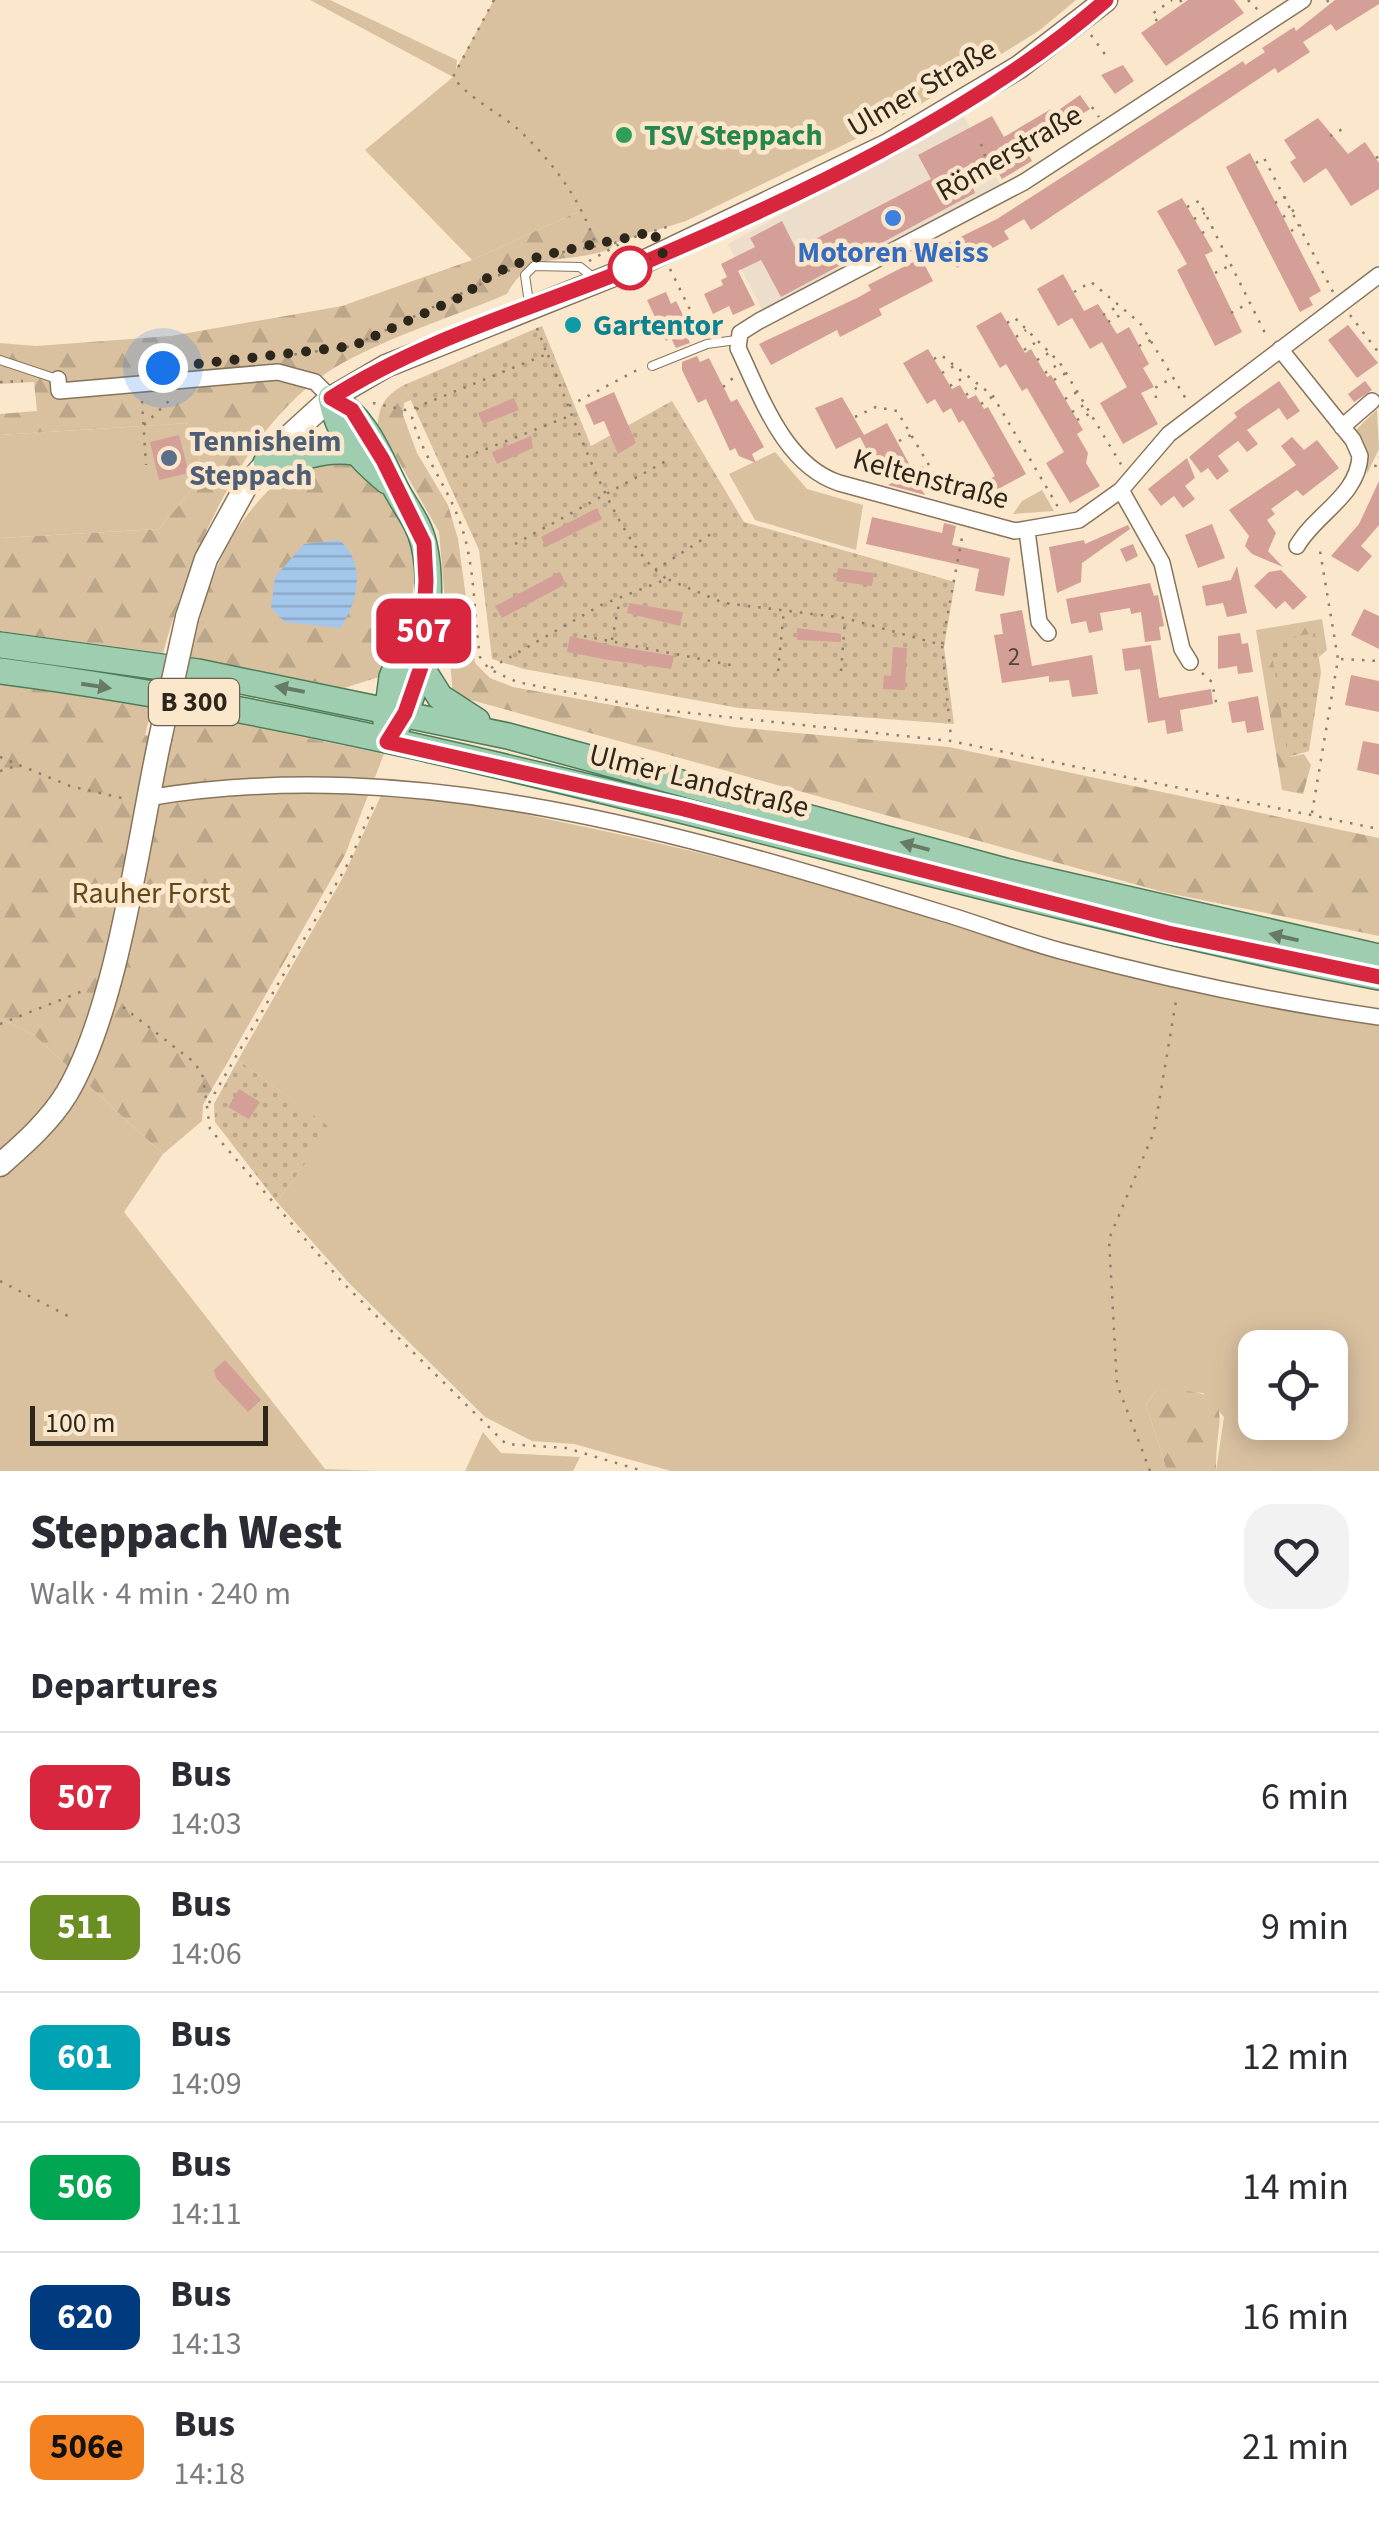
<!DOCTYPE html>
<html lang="en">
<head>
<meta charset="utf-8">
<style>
	body { margin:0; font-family:"Source Sans 3",sans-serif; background:#f2f2f3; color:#2b2b33; height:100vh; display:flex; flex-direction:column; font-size:38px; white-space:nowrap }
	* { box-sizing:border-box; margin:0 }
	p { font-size:32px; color:#7c7c81 }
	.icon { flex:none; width:55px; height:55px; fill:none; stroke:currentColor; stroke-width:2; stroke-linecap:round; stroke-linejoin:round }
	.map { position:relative; height:1471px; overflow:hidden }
	.details { display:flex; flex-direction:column; background:#fff; flex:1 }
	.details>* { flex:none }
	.badge { padding:0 20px; border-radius:15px; font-size:35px; line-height:65px }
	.tools { position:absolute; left:1238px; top:1330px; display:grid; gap:20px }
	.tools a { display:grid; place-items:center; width:110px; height:110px; border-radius:20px; background:#fff; box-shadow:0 5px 25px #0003; font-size:50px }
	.scale { position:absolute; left:30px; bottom:25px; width:238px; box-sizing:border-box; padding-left:10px; border:5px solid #2d261b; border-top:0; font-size:28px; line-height:35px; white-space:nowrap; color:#2d261b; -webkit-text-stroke:8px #fbe7cb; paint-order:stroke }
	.you { position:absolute; width:50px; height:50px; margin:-25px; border:8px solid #fff; border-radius:50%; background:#1a73e8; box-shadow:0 0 0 15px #1a73e833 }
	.map>.badge { position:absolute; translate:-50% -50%; box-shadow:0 0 0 5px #fff }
	h2 { padding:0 30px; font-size:38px; line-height:90px }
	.round { display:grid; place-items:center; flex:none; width:105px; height:105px; border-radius:30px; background:#f2f2f3 }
	.head { display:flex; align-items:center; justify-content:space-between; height:170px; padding:0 30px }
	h1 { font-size:48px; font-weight:800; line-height:75px }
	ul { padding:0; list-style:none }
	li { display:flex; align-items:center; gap:30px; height:130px; padding:0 30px; border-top:2px solid #e1e1e2 }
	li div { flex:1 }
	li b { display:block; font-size:38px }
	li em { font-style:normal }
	li .badge { min-width:110px; font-weight:700; text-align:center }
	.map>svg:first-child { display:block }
</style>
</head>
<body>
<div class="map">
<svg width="1379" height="1471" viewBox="0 0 1379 1471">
	<defs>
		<pattern id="forest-firs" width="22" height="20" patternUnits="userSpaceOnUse" patternTransform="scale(2.5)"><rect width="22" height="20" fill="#d9c1a0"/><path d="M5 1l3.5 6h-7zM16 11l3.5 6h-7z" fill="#bba689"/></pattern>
		<pattern id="park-dots" width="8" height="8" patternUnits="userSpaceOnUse" patternTransform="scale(2.5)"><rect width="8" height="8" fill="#d9c1a0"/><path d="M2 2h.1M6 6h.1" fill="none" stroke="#bba689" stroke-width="1.8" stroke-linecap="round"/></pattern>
		<pattern id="water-rules" width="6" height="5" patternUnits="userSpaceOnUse" patternTransform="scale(2.5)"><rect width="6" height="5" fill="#a3c6eb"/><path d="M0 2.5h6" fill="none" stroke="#8daac9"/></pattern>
	</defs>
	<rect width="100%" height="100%" fill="#fbe7cb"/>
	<!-- commercial -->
	<path fill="#eddecb" d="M963 114 1004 192 766 317 728 244Z"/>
	<!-- grass -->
	<path fill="#d9c1a0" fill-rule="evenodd" d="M310 0H330L457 60 456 69 494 0H1076L1040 30 895 120 686 221 615 243 594 234 584 209 472 260 365 150 453 77Z
		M1377 409 1379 449 1367 474 1366 454 1356 430Z
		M189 423 204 475 159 529 0 538V435Z
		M775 452 807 489 863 505 856 550 755 520 729 474Z
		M1042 490 1054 511 1013 514 1022 501Z
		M385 787C526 814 667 841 806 881 996 934 1182 1001 1379 1021V1471H1216L1224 1417 1203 1393 1157 1389 1146 1404 1167 1471H671L574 1444 532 1441 485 1417 349 1283 277 1202 330 1128 238 1060 342 879ZM1255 1348H1330V1422H1255Z
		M0 1018 35 1036 163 1154 124 1212 325 1469 378 1471H0Z
		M483 1432 501 1453 580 1457 573 1471H465Z"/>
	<!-- forest -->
	<path fill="url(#forest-firs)" d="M584 209 613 244 610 249C566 266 532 247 507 294 453 317 372 342 325 374 239 434 190 556 163 653L0 631V538L159 529 204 475 189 423 0 435V414L37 411 34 382 0 384V343L36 346 171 336 342 306 472 260Z
		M404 385 411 400 404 403 403 415 417 453 448 505 458 539 475 663 490 678 513 687 733 727 949 747 1379 838V936L1163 892 453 695 439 532 378 425C378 406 387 394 404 385Z
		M344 461C366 471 380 489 394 509 435 573 407 615 379 677L344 688 190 659C210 571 228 519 301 462Z
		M1322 619 1327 650 1319 657 1314 633 1289 757 1304 754 1311 765 1303 794 1282 790 1256 630Z
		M0 684 152 707 145 735 170 742 178 711 384 754 345 855 203 1105 202 1121 163 1154 35 1036 0 1018Z
		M1157 1389C1243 1391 1215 1410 1216 1471H1167L1146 1404Z"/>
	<!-- park -->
	<path fill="url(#park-dots)" d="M542 326 591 446 672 401 744 522 955 582 944 647 954 724 739 708 524 669 492 659 479 550 404 385Z
		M1315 633 1321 672 1309 751 1288 757 1270 641Z
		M238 1060 331 1128 277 1202 215 1122 214 1104Z"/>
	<!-- water -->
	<path fill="url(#water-rules)" d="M339 540C367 563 358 603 340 628L285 622 271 608 275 577 304 544Z"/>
	<!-- building -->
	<path fill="#d49f97" d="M1188 0H1234L1244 13 1166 66 1141 33Z
		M1335 0H1379V4L1336 31 1331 24 1303 42 1310 52 1278 73 1275 68 1031 230 1024 219 1004 231 1009 239 957 268 944 245 997 219 1243 61 1245 65 1265 52 1262 48 1294 27 1296 31Z
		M1123 65 1134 81 1115 94 1101 75Z
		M1080 95 1090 109 1026 149 1032 161 1002 179 998 172 972 185 975 193 781 297 761 260 738 271 755 305 733 315 729 306 713 314 704 294 723 285 721 280 727 277 721 264 755 247 750 238 782 221 796 249 931 179 918 155 992 116 1004 137 1051 109 1053 114Z
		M1318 118 1348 154 1365 142 1379 163V189L1351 206 1326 168 1304 183 1290 162 1296 158 1284 140Z
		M1250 153 1321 291 1309 298 1313 305 1300 312 1226 167Z
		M1182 198 1213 251 1205 255 1242 332 1215 346 1177 270 1187 264 1157 211Z
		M921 258 933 281 879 309 882 315 863 325 840 337 837 330 771 365 759 344 859 297 871 290 868 285Z
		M1063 274 1084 311 1098 304 1117 334 1129 327 1149 364 1143 368 1154 387 1141 393 1158 424 1123 444 1100 403 1127 387 1102 342 1090 349 1072 318 1058 326 1037 289Z
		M666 292 671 304 676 301 690 329 685 332 690 343 676 348 671 338 666 341 647 300Z
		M1001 312 1025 353 1031 349 1047 377 1051 375 1083 430 1077 434 1088 453 1086 463 1100 486 1070 503 1046 463 1064 452 1027 388 1022 391 1006 364 1000 368 976 326Z
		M1348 325 1378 363 1357 378 1328 340Z
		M928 349 952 389 960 385 968 399 976 395 984 409 988 407 1026 474 978 500 972 489 995 476 963 420 959 423 951 408 943 413 935 399 927 404 903 363Z
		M697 356 700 362 709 358 731 402 737 399 758 436 764 447 752 454 756 463 739 456 735 448 730 451 706 399 698 403 682 370V362Z
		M1279 381 1300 411 1287 420 1279 408 1247 430 1258 444 1247 452 1238 441 1218 456 1229 471 1217 480 1208 468 1201 473 1189 457 1237 417 1234 413Z
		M1365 381 1372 390 1354 402 1348 394Z
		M614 392 636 443 618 454 604 421 594 425 585 405Z
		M842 397 864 435 887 423 913 471 923 466 929 476 918 482 925 495 888 485 902 477 899 470 881 477 860 437 836 449 815 408Z
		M514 398 519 410 483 424 478 413Z
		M179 435 189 473 159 480 150 442Z
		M531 436 533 448 497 464 492 452Z
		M1292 437 1304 450 1317 440 1339 468 1303 496 1297 490 1271 509 1275 514 1267 520 1276 533 1268 551 1283 567 1252 554 1245 546 1249 536 1229 510 1296 465 1281 446Z
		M1187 458 1195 478 1185 486 1195 499 1183 508 1174 496 1161 506 1148 489Z
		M1379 481V525L1361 546 1372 556 1358 572 1331 556 1359 524Z
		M597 508 602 519 546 547 541 537Z
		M872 517 942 533 944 523 956 526 952 545 1010 558 1004 596 975 591 979 569 866 544Z
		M1212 524 1225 558 1198 568 1185 535Z
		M1128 525 1130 529 1082 563 1081 582 1057 593 1049 547 1084 540 1085 544Z
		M1133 544 1138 556 1126 562 1120 549Z
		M1237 566 1247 613 1227 617 1223 603 1206 606 1202 586 1231 580Z
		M838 568 874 573 872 586 836 581Z
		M1281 570 1307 597 1293 610 1285 601 1276 609 1254 586 1269 572Z
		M560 572 566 584 502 618 495 606Z
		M1150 583 1154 596 1158 595 1164 626 1159 627 1161 640 1145 642 1141 612 1131 614 1130 608 1100 613 1103 630 1089 633 1086 621 1071 624 1066 599Z
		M629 603 683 612 680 626 627 613Z
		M1364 609 1379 616V649L1351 635Z
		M1022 610 1032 666 1092 655 1098 694 1072 697 1069 680 1049 682V676L1002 683 994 635 1003 634 1000 614Z
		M797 628 841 634V642L797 640Z
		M1240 633 1242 644 1248 643 1253 672 1238 674 1237 666 1218 669V636Z
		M570 636 615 646 674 656 671 669 609 660 567 652Z
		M1151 645 1159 698 1211 689 1213 704 1180 710 1183 731 1167 734 1165 720 1148 723 1140 669 1125 671 1122 649Z
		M893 647 907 648 905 690 883 689 884 675 891 676Z
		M1351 675 1379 681V712L1345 705Z
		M1258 696 1264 730 1247 733 1245 721 1232 723 1228 702Z
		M1363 741 1379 744V775L1357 770Z
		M239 1089 260 1102 249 1119 228 1107Z
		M225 1360 261 1400 248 1412 216 1378 214 1370Z"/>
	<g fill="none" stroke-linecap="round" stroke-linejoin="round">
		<defs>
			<path id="lane" d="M529 303 525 275 534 266 580 267 594 278
				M0 360 57 379
				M652 366 707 344 736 340"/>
			<path id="street" d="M1303 0 1024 182 759 321 740 333 738 348C761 396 784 465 839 483L1015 531 1079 520 1121 490 1169 434 1379 275
				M1280 349 1353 440 1360 456C1358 496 1315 514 1297 546
				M58 379 59 391 278 372 315 382 331 398
				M1342 427 1372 401
				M1121 490 1162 563 1182 649 1190 662
				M1027 531 1039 622 1048 633
				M147 798C416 753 683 834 939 912 980 924 1020 940 1061 951 1166 979 1272 1002 1379 1017"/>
			<path id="secondary" d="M187 617 206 559 245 488 286 439 331 398 386 366 631 268 888 145 1019 67 1106 0
				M0 1165C24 1144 50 1121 67 1093 118 1006 138 841 160 739"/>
			<path id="primary" d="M331 398C364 417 377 450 393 483 403 505 419 521 424 545 435 593 424 683 398 725
				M331 398C338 435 358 457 387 481
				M266 463C300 463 312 447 355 452
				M0 645 198 672 508 736 1009 872 1379 957
				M421 667 440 697 477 721
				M0 671C468 732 917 886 1379 977
				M386 722 392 677 419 613"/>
		</defs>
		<!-- lane casing -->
		<use href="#lane" stroke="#86755b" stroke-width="10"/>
		<!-- street casing -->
		<use href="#street" stroke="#86755b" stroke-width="18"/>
		<!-- secondary casing -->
		<use href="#secondary" stroke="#86755b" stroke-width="25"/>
		<!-- primary casing -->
		<use href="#primary" stroke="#4c7c59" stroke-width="28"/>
		<!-- path -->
		<path stroke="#8c7f6c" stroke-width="2.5" stroke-dasharray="2.5 8" stroke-linecap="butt" d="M494 0 453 77C470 100 499 112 520 131 554 163 582 202 596 246
			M1180 0 1183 4
			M1248 0 1258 10
			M1327 0 1330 4
			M1157 21 1152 14 1172 0
			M1091 35 1109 60
			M1092 107 1099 117
			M1330 136 1348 126
			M981 144 993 180
			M1376 158 1379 156
			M1256 163 1264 158 1333 292
			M1275 203 1286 197
			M1187 207 1199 201 1268 339
			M1283 217 1294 210
			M1194 219 1205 213
			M1291 231 1301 225
			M1202 233 1213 227
			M552 254 615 243 670 226
			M589 261 625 241
			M670 269 702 334
			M1215 273 1227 267
			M1074 292 1091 282 1140 323 1186 399
			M1231 313 1247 304
			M1103 315 1115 308
			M1350 315 1379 353
			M1108 322 1124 313
			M1007 323 1015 318 1060 363 1122 466
			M537 328 547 354 419 406 412 418C423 457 448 487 461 525 475 565 474 615 480 657L489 669 517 682 653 709 951 741 1379 829
			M1016 337 1026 330
			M1139 346 1151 340
			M1024 350 1038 341
			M548 355C572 412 616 547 667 579
			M284 356 353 346 516 267
			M934 359 941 355 993 396 1058 507
			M1037 360 1049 353
			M942 373 954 366
			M1045 373 1060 363
			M1054 380 1066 373
			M0 382 23 381
			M950 386 966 376
			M723 387 733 378
			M966 395 981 385
			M1156 398 1155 388 1172 378
			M1065 399 1077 392
			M142 401 146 465
			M373 403 405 410 418 407
			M981 404 992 397
			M569 406 641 368
			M1072 412 1084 405
			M855 417 876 407 897 411 946 494
			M1077 420 1089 414
			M144 425 171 399
			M899 441 911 435
			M466 457 572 415
			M1375 467 1379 457
			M515 544 668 460
			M655 570 711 534
			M584 636 731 665
			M612 640 620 599
			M942 646 951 738
			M1341 659 1379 661
			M491 668 601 605 667 579 724 603 845 618 942 645 963 532
			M778 671 784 610
			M841 671 845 620
			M1202 673 1212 682 1217 707
			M0 757 70 786 126 799
			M0 771 16 766
			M1312 813 1338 659 1319 545
			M123 1007 195 1063 203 1077 210 1129 343 1283 506 1444 566 1448 643 1471
			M0 1024 88 989
			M209 1103 350 860 374 804
			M0 1281 68 1316
			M1150 1471 1117 1384 1109 1239 1154 1132 1177 995"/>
		<!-- lane -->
		<use href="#lane" stroke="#fff" stroke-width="8"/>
		<!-- street -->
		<use href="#street" stroke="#fff" stroke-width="15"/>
		<!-- secondary -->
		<use href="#secondary" stroke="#fff" stroke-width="22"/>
		<!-- primary -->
		<use href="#primary" stroke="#9ecdaf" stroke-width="25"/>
		<defs>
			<path id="secondary-bridge" d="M160 739 187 617"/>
		</defs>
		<!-- secondary-bridge casing -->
		<use href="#secondary-bridge" stroke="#86755b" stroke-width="25" stroke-linecap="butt"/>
		<!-- secondary-bridge -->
		<use href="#secondary-bridge" stroke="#fff" stroke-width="22"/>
	</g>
	<!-- one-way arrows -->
	<defs><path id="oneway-solid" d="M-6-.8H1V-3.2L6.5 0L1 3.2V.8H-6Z" transform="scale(2.5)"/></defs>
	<g fill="#667a65">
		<use href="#oneway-solid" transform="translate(96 686) rotate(9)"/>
		<use href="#oneway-solid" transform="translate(290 689) rotate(-169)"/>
		<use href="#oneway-solid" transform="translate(915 846) rotate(-165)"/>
		<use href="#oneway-solid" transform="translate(1284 937) rotate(-167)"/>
	</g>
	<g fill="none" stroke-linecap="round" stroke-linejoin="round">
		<defs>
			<path id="line" d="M1106 0C976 114 790 201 631 268 531 309 423 339 331 398L352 410 383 460 424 543 426 581 421 667 405 713 387 742 684 809 1168 933 1379 977"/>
		</defs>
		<!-- line casing -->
		<use href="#line" stroke="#fff" stroke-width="22"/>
		<!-- line -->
		<use href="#line" stroke="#d7263d" stroke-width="15"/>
		<!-- walk -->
		<path stroke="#2d261b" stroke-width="10" stroke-dasharray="0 18" d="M163 368 353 346 467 294C509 251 597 248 653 231L663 253 630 268"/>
	</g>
	<!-- markers -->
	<circle fill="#2e9e5b" stroke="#fbe7cb" stroke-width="4" cx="624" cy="135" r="10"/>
	<circle fill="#3f7fe0" stroke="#fbe7cb" stroke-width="4" cx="893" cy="218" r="10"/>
	<circle fill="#fff" stroke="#d7263d" stroke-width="5" cx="630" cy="268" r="20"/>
	<circle fill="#0f9aa8" stroke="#fbe7cb" stroke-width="4" cx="573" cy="325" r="10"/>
	<circle fill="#5c6f8a" stroke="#fbe7cb" stroke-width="4" cx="169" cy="458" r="10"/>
	<g text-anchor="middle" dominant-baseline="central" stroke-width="9" stroke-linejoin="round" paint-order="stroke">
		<!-- number labels -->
		<g font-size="25" fill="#57443a">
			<text x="1014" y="657">2</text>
		</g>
		<!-- shield labels -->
		<rect fill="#fbe7cb" stroke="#6b6050" stroke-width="2.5" x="149" y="679" width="90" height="46" rx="8"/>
		<g font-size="28" font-weight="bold" fill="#2d261b">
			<text x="194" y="702">B 300</text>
		</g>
		<!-- street labels -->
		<g font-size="30" fill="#2d261b" stroke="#fbe7cb">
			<text transform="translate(922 88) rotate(-30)">Ulmer Straße</text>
			<text transform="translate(1009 153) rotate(-30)">Römerstraße</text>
			<text transform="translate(931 479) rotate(15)">Keltenstraße</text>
			<text transform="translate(699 781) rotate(14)">Ulmer Landstraße</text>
		</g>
		<!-- leisure labels -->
		<g font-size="30" font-weight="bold" fill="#27864d" stroke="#fbe7cb" text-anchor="start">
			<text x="644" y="135">TSV Steppach</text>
		</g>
		<!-- shop labels -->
		<g font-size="30" font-weight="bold" fill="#366cbe" stroke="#fbe7cb">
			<text x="893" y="252">Motoren Weiss</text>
		</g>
		<!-- culture labels -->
		<g font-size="30" font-weight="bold" fill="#0d838f" stroke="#fbe7cb" text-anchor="start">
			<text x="593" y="325">Gartentor</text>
		</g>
		<!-- service labels -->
		<g font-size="30" font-weight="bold" fill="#4e5e75" stroke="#fbe7cb" text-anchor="start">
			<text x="189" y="441">Tennisheim<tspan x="189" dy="34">Steppach</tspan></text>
		</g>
		<!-- park labels -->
		<g font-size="30" fill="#644716" stroke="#fbe7cb">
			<text x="151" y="893">Rauher Forst</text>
		</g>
	</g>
</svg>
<div class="tools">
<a><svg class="icon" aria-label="locate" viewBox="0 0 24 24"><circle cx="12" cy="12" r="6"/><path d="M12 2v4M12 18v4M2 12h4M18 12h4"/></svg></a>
</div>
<div class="scale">100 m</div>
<div class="you" style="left:163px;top:368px"></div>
<b class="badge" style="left:424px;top:631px;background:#d7263d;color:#fff">507</b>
</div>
<section class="details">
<div class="head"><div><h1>Steppach West</h1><p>Walk · 4 min · 240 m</p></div><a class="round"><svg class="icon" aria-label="heart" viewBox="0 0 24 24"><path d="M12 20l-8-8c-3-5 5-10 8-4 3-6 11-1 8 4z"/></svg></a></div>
<h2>Departures</h2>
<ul>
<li><span class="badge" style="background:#d7263d;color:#fff">507</span><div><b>Bus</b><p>14:03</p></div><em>6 min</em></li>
<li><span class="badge" style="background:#6b8e23;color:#fff">511</span><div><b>Bus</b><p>14:06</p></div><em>9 min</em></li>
<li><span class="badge" style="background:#00a3b4;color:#fff">601</span><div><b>Bus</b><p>14:09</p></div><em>12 min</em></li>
<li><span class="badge" style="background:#00a651;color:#fff">506</span><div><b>Bus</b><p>14:11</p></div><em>14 min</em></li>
<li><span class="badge" style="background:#003b80;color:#fff">620</span><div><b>Bus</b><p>14:13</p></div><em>16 min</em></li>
<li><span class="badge" style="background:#f58220;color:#111">506e</span><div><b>Bus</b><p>14:18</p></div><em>21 min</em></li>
</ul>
</section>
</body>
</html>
